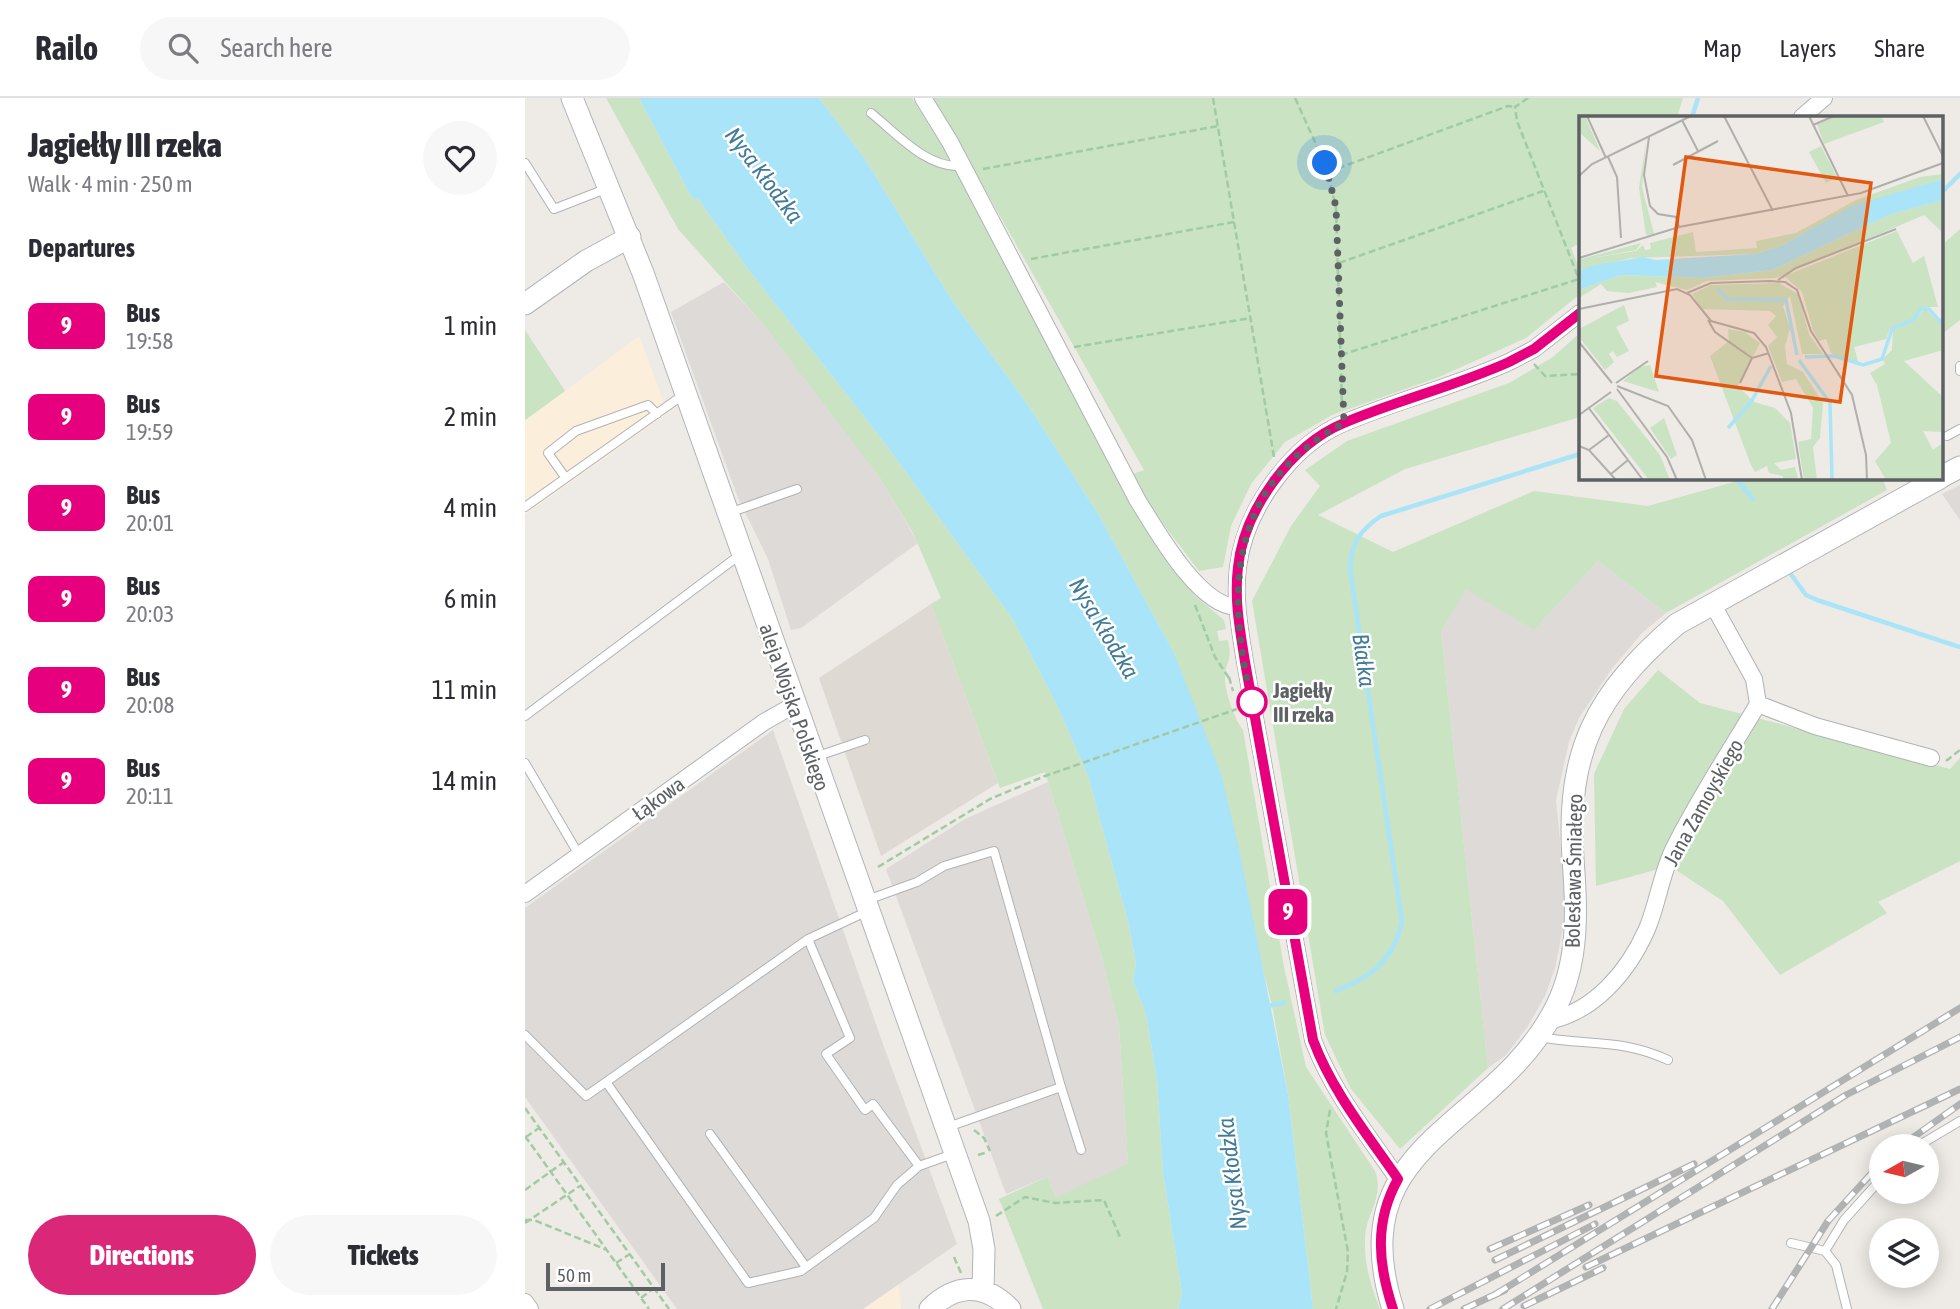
<!DOCTYPE html>
<html lang="en">
<head>
<meta charset="utf-8">
<style>
	body { margin:0; font-family:"Asap Condensed",sans-serif; background:#f7f7f7; color:#2b2b33; height:100vh; display:flex; flex-direction:column; font-size:26px; white-space:nowrap }
	* { box-sizing:border-box; margin:0 }
	p { font-size:23px; color:#7c7c81 }
	.icon { flex:none; width:38px; height:38px; fill:none; stroke:currentColor; stroke-width:2; stroke-linecap:round; stroke-linejoin:round }
	.map { position:relative; flex:1; overflow:hidden }
	.details { display:flex; flex-direction:column; background:#fff; width:525px }
	.details>* { flex:none }
	.badge { padding:0 14px; border-radius:10px; font-size:24px; line-height:46px }
	.needle { width:46px; rotate:262deg }
	.buttons { position:absolute; left:1344px; top:1036px; display:grid; gap:14px }
	.buttons a { display:grid; place-items:center; width:70px; height:70px; border-radius:50%; background:#fff; box-shadow:0 4px 18px #0003; font-size:35px }
	.scale { position:absolute; left:21px; bottom:18px; width:119px; box-sizing:border-box; padding-left:7px; border:4px solid #5d6164; border-top:0; font-size:19px; line-height:24px; white-space:nowrap; color:#5d6164; -webkit-text-stroke:5px #fff; paint-order:stroke }
	.you { position:absolute; width:35px; height:35px; margin:-18px; border:5px solid #fff; border-radius:50%; background:#1a73e8; box-shadow:0 0 0 10px #1a73e833 }
	.map>.badge { position:absolute; translate:-50% -50%; box-shadow:0 0 0 4px #fff }
	h2 { padding:0 28px; font-size:26px; line-height:63px }
	.round { display:grid; place-items:center; flex:none; width:74px; height:74px; border-radius:37px; background:#f7f7f7 }
	.head { display:flex; align-items:center; justify-content:space-between; height:119px; padding:0 28px }
	h1 { font-size:33px; font-weight:800; line-height:52px }
	.action { display:flex; gap:14px; margin-top:auto; padding:14px 28px }
	.action a { flex:1; height:80px; border-radius:42px; background:#db2777; color:#fff; font-size:28px; font-weight:800; line-height:80px; text-align:center }
	.action a+a { background:#f7f7f7; color:#2b2b33 }
	ul { padding:0; list-style:none }
	li { display:flex; align-items:center; gap:21px; height:91px; padding:0 28px }
	li div { flex:1 }
	li b { display:block; font-size:26px }
	li em { font-style:normal }
	li .badge { min-width:77px; font-weight:700; text-align:center }
	header { display:flex; align-items:center; gap:42px; box-sizing:border-box; height:98px; padding:0 35px; background:#fff; border-bottom:2px solid #e1e1e2 }
	header strong { font-size:33px }
	nav { display:flex; gap:38px; margin-inline-start:auto; font-size:24px }
	.search { width:490px; height:63px; background:#f7f7f7; display:flex; align-items:center; gap:18px; box-sizing:border-box; padding:0 24px; border-radius:38px; color:#7c7c81; font-size:26px }
	main { display:flex; flex:1; min-height:0 }
	.map>svg:first-child { display:block }
</style>
</head>
<body>
<header>
<strong>Railo</strong>
<div class="search"><svg class="icon" aria-label="search" viewBox="0 0 24 24"><circle cx="10" cy="10" r="6"/><path d="M15 15l6 6"/></svg>Search here</div>
<nav><a>Map</a><a>Layers</a><a>Share</a></nav>
</header>
<main>
<section class="details">
<div class="head"><div><h1>Jagiełły III rzeka</h1><p>Walk · 4 min · 250 m</p></div><a class="round"><svg class="icon" aria-label="heart" viewBox="0 0 24 24"><path d="M12 20l-8-8c-3-5 5-10 8-4 3-6 11-1 8 4z"/></svg></a></div>
<h2>Departures</h2>
<ul>
<li><span class="badge" style="background:#e6007e;color:#fff">9</span><div><b>Bus</b><p>19:58</p></div><em>1 min</em></li>
<li><span class="badge" style="background:#e6007e;color:#fff">9</span><div><b>Bus</b><p>19:59</p></div><em>2 min</em></li>
<li><span class="badge" style="background:#e6007e;color:#fff">9</span><div><b>Bus</b><p>20:01</p></div><em>4 min</em></li>
<li><span class="badge" style="background:#e6007e;color:#fff">9</span><div><b>Bus</b><p>20:03</p></div><em>6 min</em></li>
<li><span class="badge" style="background:#e6007e;color:#fff">9</span><div><b>Bus</b><p>20:08</p></div><em>11 min</em></li>
<li><span class="badge" style="background:#e6007e;color:#fff">9</span><div><b>Bus</b><p>20:11</p></div><em>14 min</em></li>
</ul>
<div class="action"><a>Directions</a><a>Tickets</a></div>
</section>
<div class="map">
<svg width="1435" height="1211" viewBox="0 0 1435 1211">
	<rect width="100%" height="100%" fill="#eeeae5"/>
	<!-- commercial -->
	<path fill="#fbefdc" d="M114 238 143 315 0 417V323Z
		M374 1186 376 1211H338Z"/>
	<!-- industrial -->
	<path fill="#dddad7" d="M199 184 238 226 318 329 353 377 393 445 276 530 266 532 243 461 213 400 146 214Z
		M1435 387V422L1417 396Z
		M1073 463 1141 515 1117 535 1086 572 1054 620 1044 644 1031 702 1040 795 1039 825 1030 870 1020 898 1003 928 981 957 963 970 916 533 941 490 1009 532Z
		M248 632 359 949 432 1146 338 1211H152L0 999V810Z
		M523 684 577 860 594 928 603 1067 531 1099 522 1079 481 1096 361 771 440 721Z"/>
	<!-- education -->
	<path fill="#dedad3" d="M406 506 473 685 356 758 294 580Z"/>
	<!-- green -->
	<path fill="#c9e3c3" d="M81 0H114L167 100 174 102 223 171 356 340 487 520 531 605 563 678 604 827 611 866 608 883 621 916 632 982 638 1075 657 1195 653 1211H518L474 1101 522 1079 531 1099 603 1066 594 928 577 860 520 674 475 690 406 506 416 500 389 437 353 377 238 226 153 131Z
		M294 0H387L424 59 614 419 669 497 699 522 701 531 692 533 694 543 703 542C708 565 700 563 700 579 700 595 709 620 718 632L759 869 781 969 850 1073C860 1100 840 1116 840 1142 839 1166 846 1189 855 1211H788L763 996 747 907 672 616 650 557 575 419 503 307 426 201 340 61Z
		M408 0H1158L1152 19H1055V145L1046 150 1055 172V196L1001 240 914 279 807 317 760 344 726 386 706 428 698 469 674 473 623 406 608 376 619 372Z
		M1435 131V222L1416 237V148Z
		M0 232 40 293 0 322Z
		M1055 235V319L880 371 793 417 868 454 1009 393 1123 408 1223 380H1357L1362 392 1141 515 1073 463 1009 532 941 491 916 533 963 970 875 1051 826 991 800 937 727 503 766 428 795 388 780 372 822 343 984 285 1028 259Z
		M1133 572 1175 605 1425 671 1435 660V763L1353 804 1362 815 1255 877 1198 803 1145 768 1071 788 1069 676 1099 611Z"/>
	<!-- water -->
	<path fill="#aae4f8" d="M114 0H294L340 61 426 201 503 307 575 419 650 557 696 676 714 751 763 996 788 1211H653L657 1195 638 1075 632 982 621 916 608 883 611 866 604 827 563 678 531 605 487 520 356 340 223 171 174 102 167 100Z"/>
	<g fill="none" stroke-linecap="round" stroke-linejoin="round">
		<!-- stream -->
		<path stroke="#aae4f8" stroke-width="4.5" d="M1167 19 1173 0
			M1416 95 1435 76
			M1211 380 1228 401
			M1265 475 1281 497 1292 502 1435 549
			M811 893C847 879 869 861 877 824L825 471C826 445 835 432 856 418L1055 356
			M742 908 759 905"/>
		<defs>
			<path id="lane" d="M346 15C371 35 402 71 437 68
				M0 65 29 111 83 90
				M1435 268V273
				M1422 338 1435 331
				M40 379 23 355 51 333 123 307 132 316
				M0 409 158 297
				M204 415 272 391
				M0 618 216 456
				M290 659 340 642
				M0 665 54 757
				M342 802 392 784 419 768 469 753 536 989 423 1029
				M283 841 81 984 223 1185 276 1173 349 1120 372 1087 394 1068 348 1006 340 1012 301 956 325 940 283 841 343 813
				M0 937 61 998 81 984
				M1014 939C1063 948 1095 940 1143 962
				M536 989 556 1052
				M185 1036 281 1169
				M1393 1048 1435 1023
				M394 1068 428 1056
				M1266 1145 1300 1153
				M1322 1211 1311 1167 1300 1153 1319 1122 1356 1081"/>
			<path id="street" d="M398 0 425 44 613 403C632 433 673 507 711 509
				M1277 19 1299 0
				M1187 505 1229 581 1233 606 1290 628 1406 660
				M0 796 239 624 269 607
				M1023 923C1069 914 1103 874 1122 831 1133 805 1136 776 1149 750 1174 700 1205 653 1233 606
				M873 1081C842 1036 807 993 788 942L720 564C715 532 709 502 713 469 720 412 766 347 819 325 873 302 931 288 984 264L1009 251 1055 215
				M0 1204 5 1211"/>
			<path id="secondary" d="M47 0 118 175 454 1123 459 1151 458 1192
				M0 206 61 163 105 139
				M1416 379 1435 369
				M405 1211C430 1186 459 1184 485 1211
				M868 1211C814 1041 971 1032 1032 907 1054 862 1052 810 1048 761 1041 652 1071 596 1152 526L1415 380"/>
		</defs>
		<!-- lane casing -->
		<use href="#lane" stroke="#b0b3b6" stroke-width="10"/>
		<!-- street casing -->
		<use href="#street" stroke="#b0b3b6" stroke-width="18"/>
		<!-- secondary casing -->
		<use href="#secondary" stroke="#b1b5b8" stroke-width="23"/>
		<!-- path -->
		<path stroke="#a1cba5" stroke-width="2.5" stroke-dasharray="7 3.5" stroke-linecap="butt" d="M688 0 749 359
			M770 0 800 66 811 109 817 308
			M1003 0 990 9 992 23 1055 184
			M458 71 693 28
			M803 74 983 8 990 9
			M506 161 709 124
			M814 165 1018 93
			M549 249 726 220
			M816 257 1054 181
			M1009 266 1020 278 1055 276
			M670 507 690 559 704 580
			M704 579 708 593
			M1421 663 1435 652
			M353 769 465 701 520 678 712 611
			M0 1010 144 1211
			M805 1012 801 1035 823 1154 822 1174 811 1211
			M449 1032 459 1040 465 1053
			M0 1038 124 1211
			M1 1039 14 1030
			M453 1057 463 1054
			M0 1092 39 1064
			M471 1118 500 1099 530 1105 579 1102 595 1139
			M0 1122H9L82 1152
			M0 1125 55 1088
			M429 1159 436 1175
			M91 1165 105 1156
			M116 1200 129 1190"/>
		<!-- lane -->
		<use href="#lane" stroke="#fff" stroke-width="8"/>
		<!-- street -->
		<use href="#street" stroke="#fff" stroke-width="16"/>
		<!-- secondary -->
		<use href="#secondary" stroke="#fff" stroke-width="21"/>
		<defs>
			<path id="rail" d="M1376 1048 1435 1006
				M965 1151 1064 1107
				M970 1162 1169 1066
				M1061 1169 1435 991
				M971 1196 1435 910
				M999 1208 1078 1170
				M905 1211 1070 1126
				M939 1211 980 1192
				M978 1211 1321 997 1435 939
				M1247 1211 1303 1123 1356 1065"/>
		</defs>
		<!-- rail casing -->
		<use href="#rail" stroke="#b1b2b2" stroke-width="7"/>
		<!-- rail -->
		<use href="#rail" stroke="#fff" stroke-width="4.5" stroke-dasharray="13" stroke-linecap="butt"/>
	</g>
	<g fill="none" stroke-linecap="round" stroke-linejoin="round">
		<defs>
			<path id="line" d="M868 1211C853 1166 849 1124 873 1081 842 1036 807 993 788 942L720 564C715 532 709 502 713 469 719 412 766 347 819 325 873 302 931 288 984 264L1009 251 1055 215"/>
		</defs>
		<!-- line casing -->
		<use href="#line" stroke="#fff" stroke-width="16"/>
		<!-- line -->
		<use href="#line" stroke="#e6007e" stroke-width="10"/>
		<!-- walk -->
		<path stroke="#5d6164" stroke-width="7" stroke-dasharray="0 12.6" d="M727 604C700 491 704 386 819 325L811 109 800 65"/>
	</g>
	<!-- markers -->
	<circle fill="#fff" stroke="#e6007e" stroke-width="3.5" cx="727" cy="604" r="14"/>
	<g text-anchor="middle" dominant-baseline="central" stroke-width="5" stroke-linejoin="round" paint-order="stroke">
		<!-- stop labels -->
		<g font-size="21" font-weight="bold" fill="#5d6164" stroke="#fff" text-anchor="start">
			<text x="748" y="592">Jagiełły<tspan x="748" dy="24">III rzeka</tspan></text>
		</g>
		<!-- street labels -->
		<g font-size="21" fill="#5d6164" stroke="#fff">
			<text transform="translate(270 609) rotate(71)">aleja Wojska Polskiego</text>
			<text transform="translate(133 700) rotate(-36)">Łąkowa</text>
			<text transform="translate(1178 704) rotate(-61)">Jana Zamoyskiego</text>
			<text transform="translate(1048 773) rotate(-89)">Bolesława Śmiałego</text>
		</g>
		<!-- water labels -->
		<g font-size="23" font-style="italic" fill="#427b98" stroke="#fff">
			<text transform="translate(239 77) rotate(53)">Nysa Kłodzka</text>
			<text transform="translate(579 530) rotate(59)">Nysa Kłodzka</text>
			<text transform="translate(839 562) rotate(82)">Białka</text>
			<text transform="translate(707 1076) rotate(-97)">Nysa Kłodzka</text>
		</g>
	</g>
	<!-- overview -->
	<g transform="translate(1054 18)">
		<rect width="364" height="364" fill="#eeeae5"/>
		<path d="M0 0H6L21 35 2 18ZM258 0H302L305 6 245 28 238 8ZM67 26 63 71 75 118 67 119 60 72ZM242 30 258 61 247 67 230 36ZM364 58V63L273 91 202 130 177 138 52 142 0 155 2 143 62 127 57 134 7 143 57 135 64 129 66 134 72 133 71 127 114 116 117 136 178 132 177 125 217 117 277 84 341 61ZM364 84V117L345 99 197 162 128 165 108 174 76 166 78 171 50 177 28 175 22 168 0 182V174L42 159 124 162 193 154 312 98ZM318 115 334 147 345 140 359 191H342L334 202 311 213 307 223 275 231 280 248 252 237 247 223 240 225 234 214 223 176 205 160ZM200 167 219 178 230 218 244 238H223L211 180 204 190 211 212 206 230 208 248 224 256 244 287 241 322 234 331 238 364H225L219 326 232 323 234 292 217 263 203 266 189 230 198 221 189 209 197 200 191 195 123 193 113 178 132 169ZM45 189 50 205 37 211 50 235 38 241 34 235 30 238 35 246 26 254 0 221V213ZM346 192 356 203 364 202V234L325 245 364 281V316L344 315 354 334 362 328 364 332V364H307L296 345 312 327 298 269 291 257 306 248 304 243 313 234 314 214 336 204ZM149 213 166 216 181 227 159 270 175 286 196 292 211 307 217 343 195 347 202 354 216 351 219 362 204 364V360L190 357 188 350 176 356 172 349 131 240 150 225ZM71 249 80 276 44 265 61 251ZM30 282 38 285 81 339 91 364H70L14 292ZM85 302 98 339 92 343 71 312Z" fill="#c9e3c3"/>
		<path d="M364 63V84L312 98 193 154 124 162 42 159 0 174V155L12 150 64 141 76 144 177 138 202 130 273 90Z" fill="#aae4f8"/>
		<path fill="none" stroke="#aae4f8" stroke-width="3.5" d="M139 172 148 183 207 184 218 239M226 241 255 240 284 249 303 243 313 213 335 203 342 193H350L364 209M220 244 251 287 253 364M149 312 172 286 192 250"/>
		<path fill="none" stroke="#b0afad" stroke-width="2" d="M8 0 27 42M145 0 194 95M230 0 269 80M344 0 364 40M103 4 119 35M234 9 255 0M70 21 65 59 71 90 79 98 97 101 100 111M29 41 38 61 42 122M94 49 139 25M0 60 13 48 112 0M0 142 100 111 282 77 364 47M199 164 217 152 317 113M108 177 132 167 191 165 206 166 218 174 232 215 273 279 287 339 288 364M0 193 98 173 111 179 132 205 175 217 187 231 212 297 223 364M129 204 136 216 173 242M0 226 33 267M37 267 69 245M161 267 173 242 190 237M38 270 89 290 113 324 127 364M38 273 88 341 98 364M9 291 64 364M0 299 32 276M0 330 10 334 37 364M10 334 30 319M32 358 49 344"/>
		<path fill="#e15910" fill-opacity="0.15" stroke="#e15910" stroke-width="3.5" d="M107 41 292 67 261 286 77 260Z"/>
		<rect width="364" height="364" fill="none" stroke="#5d6164" stroke-width="3.5"/>
	</g>
</svg>
<div class="buttons">
<a><svg class="needle" viewBox="-14 -14 28 28"><path d="M0-13l5 13h-10z" fill="#e53935"/><path d="M0 13l5-13h-10z" fill="#7c7c81"/></svg></a>
<a><svg class="icon" aria-label="layers" viewBox="0 0 24 24"><path d="M12 4l9 5-9 5-9-5zM3 14l9 5 9-5"/></svg></a>
</div>
<div class="scale">50 m</div>
<div class="you" style="left:800px;top:65px"></div>
<b class="badge" style="left:763px;top:814px;background:#e6007e;color:#fff">9</b>
</div>
</main>
</body>
</html>
